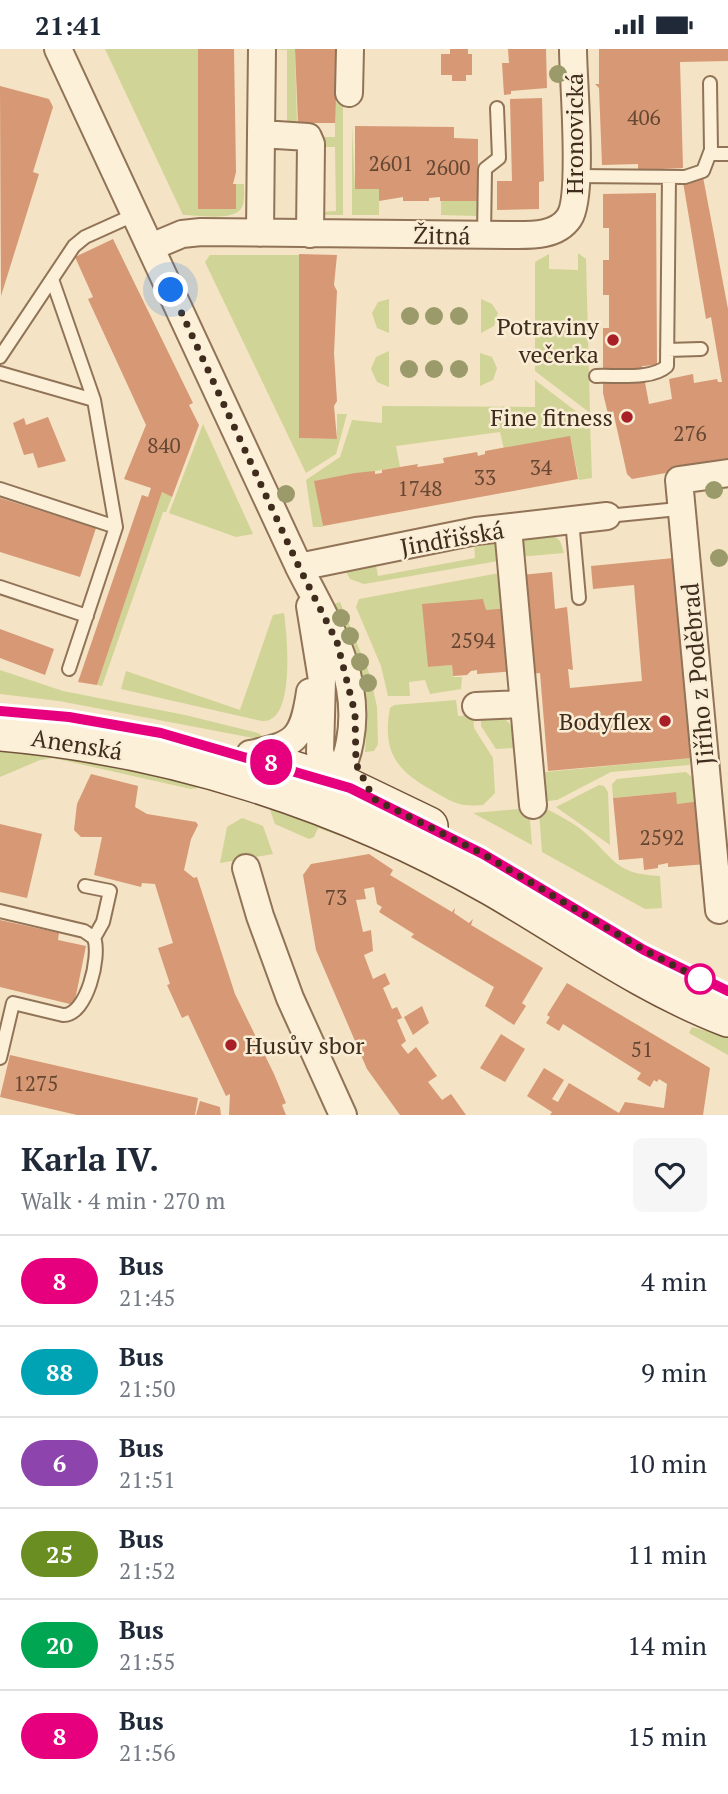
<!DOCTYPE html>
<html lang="en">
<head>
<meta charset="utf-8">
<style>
	body { margin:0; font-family:"PT Serif",serif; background:#f6f6f7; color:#1f2937; height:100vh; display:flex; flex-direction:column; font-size:26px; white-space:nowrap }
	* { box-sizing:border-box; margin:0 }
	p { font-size:23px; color:#747a83 }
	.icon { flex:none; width:38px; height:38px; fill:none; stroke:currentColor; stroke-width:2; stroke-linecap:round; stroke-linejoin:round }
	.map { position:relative; height:1066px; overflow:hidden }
	.details { display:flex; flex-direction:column; background:#fff; flex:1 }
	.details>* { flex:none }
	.badge { padding:0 14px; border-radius:23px; font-size:24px; line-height:46px }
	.you { position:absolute; width:35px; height:35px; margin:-18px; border:5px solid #fff; border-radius:50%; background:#1a73e8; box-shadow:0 0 0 10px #1a73e833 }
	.map>.badge { position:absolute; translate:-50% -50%; box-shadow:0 0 0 4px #fff }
	.round { display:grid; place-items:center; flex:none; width:74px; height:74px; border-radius:10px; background:#f6f6f7 }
	.head { display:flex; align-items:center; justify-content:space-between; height:119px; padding:0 21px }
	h1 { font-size:33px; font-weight:800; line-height:52px }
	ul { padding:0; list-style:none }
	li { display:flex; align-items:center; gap:21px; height:91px; padding:0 21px; border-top:2px solid #e0e1e3 }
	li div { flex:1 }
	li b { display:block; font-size:26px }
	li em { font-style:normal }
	li .badge { min-width:77px; font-weight:700; text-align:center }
	.status { display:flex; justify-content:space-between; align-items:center; height:49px; padding:0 35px; background:#fff; direction:ltr }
	.status svg { height:19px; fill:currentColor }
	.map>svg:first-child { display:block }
</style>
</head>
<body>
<div class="status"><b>21:41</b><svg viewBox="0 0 49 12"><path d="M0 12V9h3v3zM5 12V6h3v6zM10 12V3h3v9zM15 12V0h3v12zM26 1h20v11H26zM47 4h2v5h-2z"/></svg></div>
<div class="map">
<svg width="728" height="1066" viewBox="0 0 728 1066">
	<rect width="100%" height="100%" fill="#f4e3c4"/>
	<!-- green -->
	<path fill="#d0d496" d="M105 0H198V160H236V135H244C244 142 245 152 242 158 235 173 197 166 183 166Z
		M270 0H295L297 75 270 72H287V1Z
		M335 53H343V166H320V163L336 162 335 98H320V88H335Z
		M352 77 355 140H379V166H352Z
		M441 152H478V167L441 166Z
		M578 204 586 210 590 364 535 322V213L549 205V220L578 221Z
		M210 206H299V389L337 390V365H347L336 405 306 424 205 213Z
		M389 250V284L377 279 372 264 378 253Z
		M481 250 492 255 498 264 494 277 481 284Z
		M389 302V338L377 333 371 320 376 308Z
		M480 304 492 308 497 319 493 331 480 337Z
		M535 331 590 373 592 429 579 431 570 388 510 400H504L500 383 396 397 400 418 315 432 323 478H313L306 431 340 408 352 371 382 374V357L535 358Z
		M203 375 253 485 236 488 169 464Z
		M162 443 172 448 166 463H163L102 637 97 636Z
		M553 486 560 492 564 504 518 508 521 490Z
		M490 490 497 496 504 511 364 535 350 530 343 517 375 511 378 527 475 509 474 493Z
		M505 523 510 560 486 562 483 550 428 618 452 616 453 628H462L461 640 430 645 425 631 409 633 410 647H388L381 617 356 558 359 550Z
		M340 553 370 626 377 658 378 695 374 702 365 703C371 642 353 610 331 556Z
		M284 564C287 586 296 674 262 672L121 640 126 622 240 661 273 566Z
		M0 621 63 642 185 666 258 684 269 692 59 652 0 645Z
		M456 651 458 667 473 666 474 679 493 709 495 744 483 756C459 758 454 754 433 742 396 721 382 703 390 659L394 656Z
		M481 666C508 668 513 670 515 699L496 700 481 677Z
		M0 695 107 712 204 738 191 740 53 709 40 711 0 728Z
		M692 709 689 716 611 723 557 751 537 753 535 724Z
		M686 723 694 730 696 753 677 755 675 743 613 749 612 735 617 730Z
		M599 736 604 737 608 743 610 796 556 758Z
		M268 755 347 786 343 788 318 779 314 788 309 790 275 775Z
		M529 759 532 796 473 764Z
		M545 759C558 766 572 773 583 782 615 809 613 825 660 827L662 859 645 860 542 803 539 762Z
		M242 769 263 777 273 805 220 814 227 778Z
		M692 978 728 988V1006L689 984Z"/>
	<!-- building -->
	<path fill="#d69875" d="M198 0H234L236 123 233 135H236V160H198Z
		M295 0H338L335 74H298Z
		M450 0H468V5H472V26H466V32H452V26H441V5H450Z
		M508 0H546L547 39 511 42V45L504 46 502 14H509Z
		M599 0H728V12L680 13 683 119 638 121V115L602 116 599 39 595 35H599Z
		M0 37 49 50 53 58 33 123 39 125 1 247Z
		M542 49 544 132 539 133V160L497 161V132H512L510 50Z
		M355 77 454 78V89L478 90V152H440V148L429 149V152H403V148L379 152V140H355Z
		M703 128 728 260V413L632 430 627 425 613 362 608 365 603 344V279H609V246H603V211H609V179H603V145L656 144 657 316 642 317 649 355 672 350 669 330 693 325 694 334 717 330 718 333H722L711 268 706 270 683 133Z
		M113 190 193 354 189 356 199 376 172 448 162 443 97 636 78 633 142 446 148 448 151 439 124 430 146 376 88 250 93 248 75 208Z
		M299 205 337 206 334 236 337 242 334 304 337 352 334 357 337 390 299 389Z
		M48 368 66 412 38 419 33 404 24 406 13 374 24 369 26 376Z
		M570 387 578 430 323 477 314 432 355 424 375 422V425L382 424V421L418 415 417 418 431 416 444 414 443 409 477 403 478 407 485 405V402Z
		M0 449 96 479 80 528 0 503Z
		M674 509 692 709 548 722 540 624 530 625 521 526 552 523 555 560 567 558 573 621 568 620 570 639 642 632 634 536 593 540 591 517Z
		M483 550 486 561 510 559 515 622 477 625V621L471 622 467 626 453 627 452 616 428 618 422 555Z
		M0 580 54 600 45 626 0 609Z
		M91 725 138 737 135 758 147 765 196 773 198 776 191 790 184 821 194 829 197 828 235 945 274 1025 286 1054 282 1056 286 1066H229L230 1045 226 1047 188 966 182 969 167 936 170 935 158 899 173 894 155 835 142 834 141 838 94 826 102 788H81L74 781 77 755Z
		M676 743 677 755 701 752 707 815 668 818V814L658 816V819L644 821 643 809 619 811 613 749Z
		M0 775 42 785 27 849 0 843Z
		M369 805 393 821 390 826 452 863 455 859 454 864 469 874 473 870 471 876 543 919 522 954 526 957 514 976 485 957 494 938 411 888 414 885 379 863 382 858 377 855 374 838 364 840 366 850 356 851 363 883 371 881 373 902 364 906 373 930 385 924 390 935 383 939 392 960 397 958 402 969 397 971 406 992 401 996 408 1005 416 998 437 1027 428 1033 442 1051 451 1045 466 1066H400L367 1020 316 901 303 826 311 815Z
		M0 871 59 884 58 891 86 897 74 956 0 938Z
		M567 934 710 1019 703 1066H550L552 1063 527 1047 544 1019 564 1031 552 1050 558 1053 569 1034 619 1064 625 1053 664 1059 667 1035 659 1030 657 1033 654 1031 650 1038 637 1030 641 1024 563 975 559 982 546 974 550 968 547 966Z
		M422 957 429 974 413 986 404 968Z
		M501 985 525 1000 505 1033 480 1019Z
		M10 1006 198 1049 195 1066H77L0 1048Z
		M200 1052 220 1058 221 1066H196Z"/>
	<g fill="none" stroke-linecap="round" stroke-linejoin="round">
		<defs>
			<path id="lane" d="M710 105H728
				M576 127 685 128 703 122 711 101 710 34
				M484 186 485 120 499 109 497 59
				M52 230 94 351
				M667 301 701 300
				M0 308 74 197 85 188 136 165
				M0 324 94 351 116 478 69 620
				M596 327C616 326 652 331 667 317L669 128
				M0 440 116 478
				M607 467 668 461
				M572 471 579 549
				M0 538 87 567
				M85 837 110 842 103 873 94 889
				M0 862 84 882 94 889C101 907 87 967 63 966L13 954 0 1009"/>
			<path id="street" d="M58 0 299 518C327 573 362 627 350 692 346 715 339 729 318 739
				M349 44 350 0
				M261 85 262 0
				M260 184 261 85 308 88 311 95 310 185
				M151 198 182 185 201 183 509 186C529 186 556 188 569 169 584 148 573 31 573 0
				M508 479 533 756
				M299 518 476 482 607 467
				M310 557 322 631 320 703 334 742
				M476 657 522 655
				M250 705C295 696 303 691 310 643
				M246 819 260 867 290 949 343 1066
				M719 861 679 431 728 424"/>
			<path id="secondary" d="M0 683C172 698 342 753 492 838 570 883 644 937 728 969
				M262 711 350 739 429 777"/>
		</defs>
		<!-- lane casing -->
		<use href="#lane" stroke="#917357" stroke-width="16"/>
		<!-- street casing -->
		<use href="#street" stroke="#917357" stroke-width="30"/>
		<!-- secondary casing -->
		<use href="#secondary" stroke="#73543a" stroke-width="40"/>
		<!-- lane -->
		<use href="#lane" stroke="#fdf0d9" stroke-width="12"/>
		<!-- street -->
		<use href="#street" stroke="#fdf0d9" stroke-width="26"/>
		<!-- secondary -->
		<use href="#secondary" stroke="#fdf0d9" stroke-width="37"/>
	</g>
	<!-- trees -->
	<g fill="#9b9a6a">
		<circle cx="558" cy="25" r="9"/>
		<circle cx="410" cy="267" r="9"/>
		<circle cx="434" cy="267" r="9"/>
		<circle cx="459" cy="267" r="9"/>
		<circle cx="409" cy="320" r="9"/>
		<circle cx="434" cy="320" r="9"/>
		<circle cx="459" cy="320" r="9"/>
		<circle cx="714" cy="441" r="9"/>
		<circle cx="286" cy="445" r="9"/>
		<circle cx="719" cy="509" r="9"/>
		<circle cx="341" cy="569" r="9"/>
		<circle cx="350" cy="587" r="9"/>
		<circle cx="360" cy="613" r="9"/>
		<circle cx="368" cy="634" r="9"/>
	</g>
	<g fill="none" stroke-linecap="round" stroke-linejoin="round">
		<defs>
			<path id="line" d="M0 662 69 668 161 684 350 739 483 805 644 901 728 942"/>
		</defs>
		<!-- line casing -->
		<use href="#line" stroke="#fff" stroke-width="16"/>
		<!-- line -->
		<use href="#line" stroke="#e6007e" stroke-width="10"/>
		<!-- walk -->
		<path stroke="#3f2c1d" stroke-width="7" stroke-dasharray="0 12.6" d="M171 241 299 518 337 593 355 664 356 715 374 750 483 805 644 901 700 930"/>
	</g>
	<!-- markers -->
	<g fill="#a81f28" stroke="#faedd5" stroke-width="2.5">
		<circle cx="613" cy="291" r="7"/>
		<circle cx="627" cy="368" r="7"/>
		<circle cx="665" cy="672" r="7"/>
		<circle cx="231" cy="996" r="7"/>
	</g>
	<circle fill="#fff" stroke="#e6007e" stroke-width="3.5" cx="700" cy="930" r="14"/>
	<g text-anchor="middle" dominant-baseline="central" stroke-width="5" stroke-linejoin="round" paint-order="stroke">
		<!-- number labels -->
		<g font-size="21" fill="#654733">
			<text x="644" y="68">406</text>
			<text x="391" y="114">2601</text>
			<text x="448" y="118">2600</text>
			<text x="690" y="384">276</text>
			<text x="164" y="396">840</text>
			<text x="541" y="418">34</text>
			<text x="485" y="428">33</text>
			<text x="420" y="439">1748</text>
			<text x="473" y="591">2594</text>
			<text x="662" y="788">2592</text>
			<text x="336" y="848">73</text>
			<text x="642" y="1000">51</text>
			<text x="36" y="1034">1275</text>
		</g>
		<!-- street labels -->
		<g font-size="24" fill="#3f2c1d" stroke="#faedd5">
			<text transform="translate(574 85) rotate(-90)">Hronovická</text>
			<text transform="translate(442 186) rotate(1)">Žitná</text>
			<text transform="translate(452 489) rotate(-10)">Jindřišská</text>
			<text transform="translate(697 625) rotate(-95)">Jiřího z Poděbrad</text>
			<text transform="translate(77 695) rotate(9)">Anenská</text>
		</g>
		<!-- poi labels -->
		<g font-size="24" fill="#3f2c1d" stroke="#faedd5" text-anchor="end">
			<text x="599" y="277">Potraviny<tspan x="599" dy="28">večerka</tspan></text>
			<text x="613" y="368">Fine fitness</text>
			<text x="651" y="672">Bodyflex</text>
			<text x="245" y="996" text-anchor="start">Husův sbor</text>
		</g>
	</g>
</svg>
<div class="you" style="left:171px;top:241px"></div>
<b class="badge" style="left:271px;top:713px;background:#e6007e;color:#fff">8</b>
</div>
<section class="details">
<div class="head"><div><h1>Karla IV.</h1><p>Walk · 4 min · 270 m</p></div><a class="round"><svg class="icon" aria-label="heart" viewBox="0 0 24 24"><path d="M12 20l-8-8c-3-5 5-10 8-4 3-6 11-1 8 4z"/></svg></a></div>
<ul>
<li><span class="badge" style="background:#e6007e;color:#fff">8</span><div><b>Bus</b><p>21:45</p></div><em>4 min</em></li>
<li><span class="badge" style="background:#00a3b4;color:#fff">88</span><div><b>Bus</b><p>21:50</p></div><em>9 min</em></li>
<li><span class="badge" style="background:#8e44ad;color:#fff">6</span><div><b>Bus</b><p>21:51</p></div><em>10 min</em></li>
<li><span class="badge" style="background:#6b8e23;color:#fff">25</span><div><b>Bus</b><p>21:52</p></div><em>11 min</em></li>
<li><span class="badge" style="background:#00a651;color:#fff">20</span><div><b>Bus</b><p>21:55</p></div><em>14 min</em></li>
<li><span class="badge" style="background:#e6007e;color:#fff">8</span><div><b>Bus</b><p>21:56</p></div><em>15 min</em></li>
</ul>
</section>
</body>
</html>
